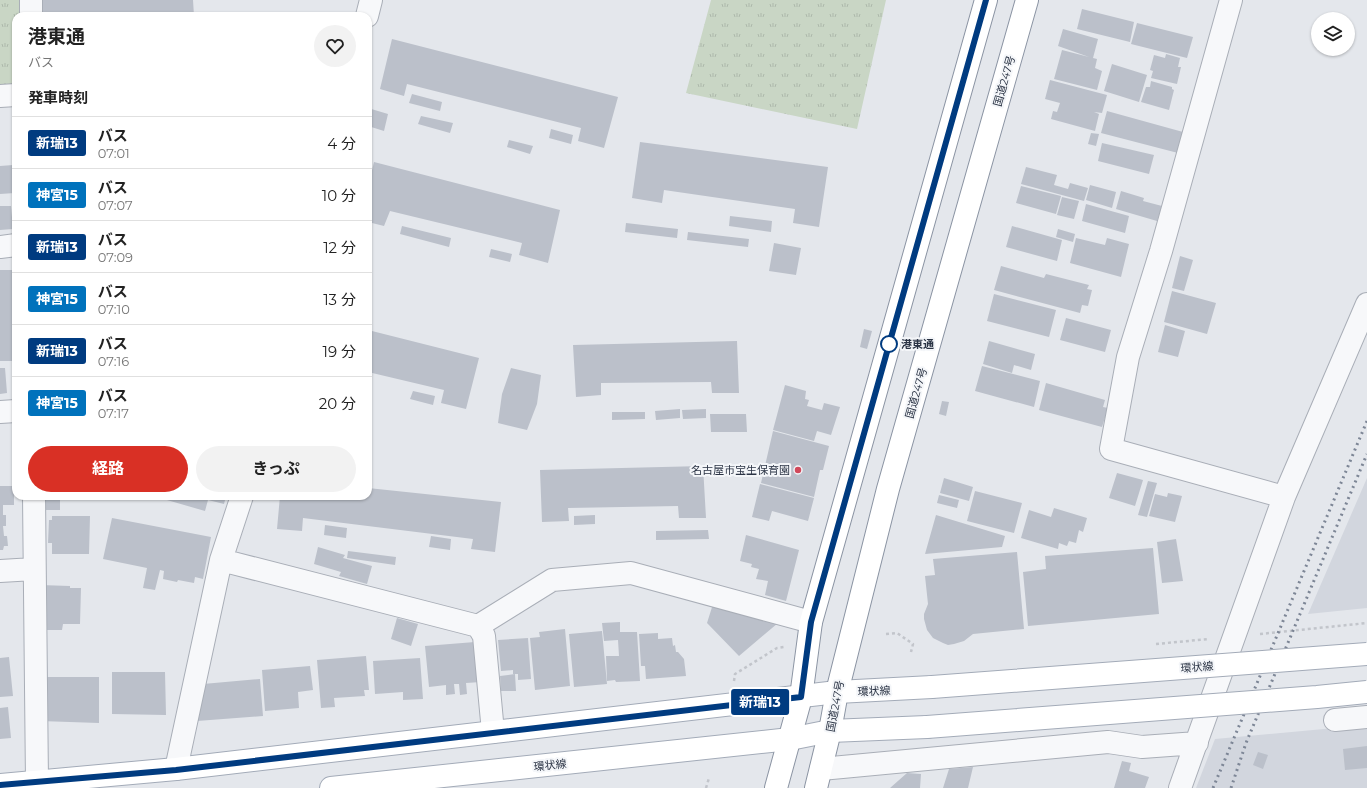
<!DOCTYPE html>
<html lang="ja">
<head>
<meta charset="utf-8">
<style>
	body { margin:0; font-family:Montserrat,"Noto Sans JP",sans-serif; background:#f2f2f2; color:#222; height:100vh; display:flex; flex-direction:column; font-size:15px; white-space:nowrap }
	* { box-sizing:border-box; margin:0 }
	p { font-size:13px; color:#767676 }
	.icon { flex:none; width:22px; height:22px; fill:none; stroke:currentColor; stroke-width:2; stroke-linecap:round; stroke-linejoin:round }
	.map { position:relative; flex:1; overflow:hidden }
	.drawer { position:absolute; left:12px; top:12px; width:360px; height:488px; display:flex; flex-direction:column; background:#fff; border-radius:12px; box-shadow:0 1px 3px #0004 }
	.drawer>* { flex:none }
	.badge { padding:0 8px; border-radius:3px; font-size:14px; line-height:26px }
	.controls { position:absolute; left:1311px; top:12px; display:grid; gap:8px }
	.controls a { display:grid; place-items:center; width:44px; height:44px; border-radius:50%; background:#fff; box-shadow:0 1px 3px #0004; font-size:20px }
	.map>.badge { position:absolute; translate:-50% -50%; box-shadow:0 0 0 2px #fff }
	h2 { padding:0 16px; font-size:15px; line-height:36px }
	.round { display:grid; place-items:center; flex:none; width:42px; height:42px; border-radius:21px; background:#f2f2f2 }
	.headline { display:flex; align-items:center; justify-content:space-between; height:68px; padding:0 16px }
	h1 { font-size:19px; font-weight:700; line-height:30px }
	.button { display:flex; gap:8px; margin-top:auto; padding:8px 16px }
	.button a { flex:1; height:46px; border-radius:24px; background:#d93025; color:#fff; font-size:16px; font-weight:700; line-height:46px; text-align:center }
	.button a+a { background:#f2f2f2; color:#222 }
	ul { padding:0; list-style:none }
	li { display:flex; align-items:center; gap:12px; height:52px; padding:0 16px; border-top:1px solid #e0e0e0 }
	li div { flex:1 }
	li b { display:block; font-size:15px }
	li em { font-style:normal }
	li .badge { min-width:44px; font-weight:700; text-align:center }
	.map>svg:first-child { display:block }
</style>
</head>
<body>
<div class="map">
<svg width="1367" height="788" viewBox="0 0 1367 788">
	<defs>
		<pattern id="park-tufts" width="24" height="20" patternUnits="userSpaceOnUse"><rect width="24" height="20" fill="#c9d6c5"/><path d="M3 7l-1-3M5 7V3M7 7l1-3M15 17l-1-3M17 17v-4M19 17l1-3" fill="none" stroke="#adb8ab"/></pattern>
	</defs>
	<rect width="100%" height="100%" fill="#e4e7ec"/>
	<!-- built -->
	<path fill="#d2d6de" d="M1367 478V608L1308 614Z
		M1367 725V788H1196L1215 739Z"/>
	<!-- park -->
	<path fill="url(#park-tufts)" d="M0 0H21L22 16H16V88H0Z
		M711 0H886L857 129 686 93Z"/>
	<!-- building -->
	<path fill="#bbc0ca" d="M38 0H193L194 16H40Z
		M1082 9 1134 22 1130 42 1077 29Z
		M1137 23 1193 37 1187 58 1131 44Z
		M1063 29 1098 39 1093 58 1097 59 1095 68 1102 71 1097 90 1054 79 1062 50 1089 57 1058 46Z
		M392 39 618 97 604 148 578 141 581 128 407 84 404 96 380 89Z
		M1166 54 1180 58 1178 67H1181L1177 84 1151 78 1153 71 1150 70 1154 55 1165 58Z
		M1112 64 1147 75 1139 102 1104 91Z
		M1050 80 1107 95 1102 113 1094 112 1099 114 1095 131 1051 119 1053 111 1057 112 1060 103 1045 99Z
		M1151 81 1172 87V89L1174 90 1169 110 1141 102 1146 87H1150Z
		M412 94 442 102 440 111 409 103Z
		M368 108 388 114 384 131 368 126Z
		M1107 111 1183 132 1178 153 1101 133Z
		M421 116 453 123 450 133 418 124Z
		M551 129 573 135 571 144 549 138Z
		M1091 133 1099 134 1096 146 1088 144Z
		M509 140 533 146 530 154 507 147Z
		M640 142 828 167 819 227 793 223 795 209 664 190 662 203 632 198Z
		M1102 143 1154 155 1149 174 1098 161Z
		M374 162 560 210 548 263 519 255 522 243 390 211 384 226 368 222V187Z
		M13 165 15 193 0 194V166Z
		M1026 167 1057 175 1054 185 1068 189 1070 183 1088 188 1084 201 1021 184Z
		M1090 185 1116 192 1112 208 1086 200Z
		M1021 186 1061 196 1056 214 1016 203Z
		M1121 191 1144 198 1143 201 1162 206 1157 221 1116 209Z
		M1062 197 1079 201 1074 219 1057 215Z
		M1086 204 1129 216 1125 233 1082 221Z
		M0 206H11L13 229 0 230Z
		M730 216 772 221 771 232 729 226Z
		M626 223 678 229 677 238 625 232Z
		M402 226 451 238 449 247 400 234Z
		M1012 226 1062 240 1057 261 1006 247Z
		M1058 229 1075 234 1073 242 1056 237Z
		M688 232 749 239 748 247 687 240Z
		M1076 238 1105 245 1107 238 1129 244 1121 277 1070 263Z
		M774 243 801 248 796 275 769 271Z
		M491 249 512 254 510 262 489 257Z
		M1180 256 1193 260 1184 291 1172 288Z
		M1001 266 1044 278 1046 274 1089 285 1087 289 1092 290 1088 306 1082 305 1080 313 994 290Z
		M0 270H14V361H0Z
		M1172 291 1216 303 1207 334 1164 322Z
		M994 294 1056 310 1049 337 987 321Z
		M1066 318 1111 330 1105 352 1060 340Z
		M1165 325 1185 331 1178 357 1158 352Z
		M864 329 872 331 867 349 860 347Z
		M368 330 479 358 466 409 441 403 444 390 368 372Z
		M737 341 739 393H712L711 382 601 383V395L576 397 573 345Z
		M989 341 1035 354 1031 370 1014 365 1012 373 983 364Z
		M982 366 1040 381 1034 407 975 391Z
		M0 368H5L7 393 0 394Z
		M511 368 541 375 537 404 527 430 498 423 502 394Z
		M1046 383 1105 400 1103 407 1108 408 1102 427 1039 410Z
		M785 385 806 391 805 399 809 400 807 406 822 410 824 403 840 407 831 435 817 431 814 441 773 430Z
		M413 391 435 396 433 405 410 399Z
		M942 401 949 402 946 416 939 414Z
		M680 409V418L656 420 655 411Z
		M706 409V418L683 419 682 410Z
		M612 412H645V419L612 420Z
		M710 414H746L747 432H711Z
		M773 431 829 446 823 470H820L814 497 761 483Z
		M703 466 706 518H679L678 506 568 508 569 521 542 522 540 470Z
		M1117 473 1143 480 1135 506 1109 498Z
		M944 478 973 487 969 501 940 493Z
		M1148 481 1157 483 1147 517 1138 515Z
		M760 484 814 498 808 521 772 511 769 521 752 517Z
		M0 486H14V505H3V515H6V526H3L4 536H7L8 546H4L3 550H0Z
		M368 488 501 502 495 552 471 549 473 539 303 518 302 531 277 529 280 496H368Z
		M975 491 1022 503 1014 533 967 521Z
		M1168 493 1182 496 1175 522 1149 516 1155 494 1167 497Z
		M939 495 959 500 957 508 937 503Z
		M153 496H226L224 504 208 500 205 511Z
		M38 499H60V510H38Z
		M1054 508 1087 518 1083 532 1079 530 1076 543 1069 541 1067 546 1059 543 1058 549 1021 538 1029 510 1051 517Z
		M595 515V524L574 525V516Z
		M936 515 1005 536 1002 547 925 554Z
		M52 516H90L89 554H52V543H48L49 520H52Z
		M112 518 211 537 203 579 195 577 194 583 178 580 177 582 163 579 164 571 160 570 155 590 143 588 147 568 103 559Z
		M325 525 347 528 346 538 324 535Z
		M708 530 709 539 656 540V531Z
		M746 535 799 550 786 601 765 595 768 581 756 579 759 569 751 567 752 564 740 561Z
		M431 536 451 539 450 550 429 547Z
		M1176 539 1183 581 1162 583 1157 542Z
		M318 547 345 555 343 558 372 566 367 584 339 576 341 572 314 564Z
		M1153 548 1159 614 1028 626 1023 572 1046 569 1045 556Z
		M348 551 396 557 395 565 347 558Z
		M1017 552 1024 629 973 634 964 641 954 644 948 645 943 643 933 638 927 630 924 619V614L928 604 925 576 935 575 933 559Z
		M40 585 70 586V588H81L80 624H63L62 630H37Z
		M713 604 778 623 739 656 707 623Z
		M397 618 418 624 411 646 391 639Z
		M620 622V632H637L640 681 616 682 615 680 607 681 606 656H619L618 640 604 641 602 623Z
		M565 629 570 686 535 690 530 638 540 637 539 632Z
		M602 631 607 684 574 687 569 634Z
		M658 633V639L672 638 673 646 675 645 676 652H678L684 659 686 676 646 679 645 666H641L639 634Z
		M528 638 531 679 518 680V674H513V670L501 671 498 640Z
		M475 642 481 682 466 683 467 694 460 695 459 684H454L455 694 446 695V685L429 687 425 646Z
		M366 656 369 690H364L365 696 334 698 335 707 321 708 317 660Z
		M9 657 13 696 0 697V658Z
		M420 658 423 699 403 700V692L375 694 373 661Z
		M310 666 313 690 298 692 299 708 265 711 262 670Z
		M112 672H165L166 715 112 714Z
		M515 674 516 691H501L500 676Z
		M40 677H99V723L40 721Z
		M260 679 263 716 197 721 203 684Z
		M8 707 11 738 0 739V708Z
		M1367 746V768L1345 770 1343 749Z
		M1258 752 1268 755 1263 769 1253 765Z
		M1122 761 1131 763 1129 771 1149 777 1145 788H1114Z
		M973 767 968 788H943L949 769Z
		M907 773 921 774 920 788H890Z"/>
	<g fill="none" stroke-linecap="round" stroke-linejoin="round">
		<defs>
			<path id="minor" d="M31 0V16
				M1231 0 1161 251 1128 357 1111 449 1284 497
				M367 16 371 0
				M0 96 16 95
				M0 247 16 245
				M0 412 16 411
				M34 496 37 782
				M221 560 478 626 552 580 631 573 811 622
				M0 571 34 569
				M478 626 484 636 493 732
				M1335 720 1367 717
				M176 769 221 560 242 496
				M821 769 1108 742 1142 747 1197 743
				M1180 788 1284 497 1367 304"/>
			<path id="major" d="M0 785 176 769 837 692 932 687
				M331 788 790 739 830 731 927 727"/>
			<path id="highway" d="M776 788 801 697 811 622 986 0
				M816 788 830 731 837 692 888 489 1027 0"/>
		</defs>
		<!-- minor casing -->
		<use href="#minor" stroke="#a9aeb7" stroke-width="24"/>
		<!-- major casing -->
		<use href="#major" stroke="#a3abb8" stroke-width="24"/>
		<!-- highway casing -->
		<use href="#highway" stroke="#8b94a3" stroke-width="24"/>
		<!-- path -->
		<path stroke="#c2c5cb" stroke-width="2.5" stroke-dasharray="3 3" stroke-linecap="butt" d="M886 634 897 633 913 644 911 652
			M1260 634 1367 623
			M1156 644 1209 639
			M734 681 735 674 777 648 784 647
			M706 788 709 778"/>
		<!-- minor -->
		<use href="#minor" stroke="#f7f8fa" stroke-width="22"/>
		<!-- major -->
		<use href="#major" stroke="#fff" stroke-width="22"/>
		<!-- highway -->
		<use href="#highway" stroke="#fff" stroke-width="22"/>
		<!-- rail -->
		<path stroke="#7d8696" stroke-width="3" stroke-dasharray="2 4" stroke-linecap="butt" d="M1213 788 1367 421
			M1231 788 1246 743 1367 454"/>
		<defs>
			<path id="major-bridge" d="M932 687 1367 654
				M927 727 1317 697 1367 692"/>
		</defs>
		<!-- major-bridge casing -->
		<use href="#major-bridge" stroke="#a3abb8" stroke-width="24" stroke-linecap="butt"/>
		<!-- major-bridge -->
		<use href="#major-bridge" stroke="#fff" stroke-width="22"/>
	</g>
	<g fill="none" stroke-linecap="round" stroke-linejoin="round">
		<defs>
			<path id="line" d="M0 785 176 770 801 697 811 622 986 0"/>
		</defs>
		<!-- line casing -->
		<use href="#line" stroke="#fff" stroke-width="9"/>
		<!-- line -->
		<use href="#line" stroke="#003b80" stroke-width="6"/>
	</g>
	<!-- markers -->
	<circle fill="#fff" stroke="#003b80" stroke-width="2" cx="889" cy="344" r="8"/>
	<circle fill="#d1495b" stroke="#f4f6f9" stroke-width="1.5" cx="798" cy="470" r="4"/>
	<g text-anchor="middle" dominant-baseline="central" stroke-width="4" stroke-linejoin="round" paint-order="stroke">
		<!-- street labels -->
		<g font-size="11" fill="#2b3445" stroke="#f4f6f9">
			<text transform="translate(1004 81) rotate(-74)">国道247号</text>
			<text transform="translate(916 393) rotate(-74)">国道247号</text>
			<text transform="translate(1197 667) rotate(-4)">環状線</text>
			<text transform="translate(874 691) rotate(-3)">環状線</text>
			<text transform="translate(835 706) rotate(-79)">国道247号</text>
			<text transform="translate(550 765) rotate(-6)">環状線</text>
		</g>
		<!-- stop labels -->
		<g font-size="11" font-weight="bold" fill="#2b3445" stroke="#f4f6f9" text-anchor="start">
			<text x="901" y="344">港東通</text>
		</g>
		<!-- poi labels -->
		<g font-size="11" fill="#2b3445" stroke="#f4f6f9" text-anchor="end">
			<text x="790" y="470">名古屋市宝生保育園</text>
		</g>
	</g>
</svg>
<div class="controls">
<a><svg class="icon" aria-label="layers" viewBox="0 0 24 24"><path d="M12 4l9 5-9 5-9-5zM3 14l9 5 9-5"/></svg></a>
</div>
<b class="badge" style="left:760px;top:702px;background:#003b80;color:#fff">新瑞13</b>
<section class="drawer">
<div class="headline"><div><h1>港東通</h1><p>バス</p></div><a class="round"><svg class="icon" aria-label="heart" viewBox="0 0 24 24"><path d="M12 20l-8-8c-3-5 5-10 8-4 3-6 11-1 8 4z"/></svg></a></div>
<h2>発車時刻</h2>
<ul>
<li><span class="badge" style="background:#003b80;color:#fff">新瑞13</span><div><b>バス</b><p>07:01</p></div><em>4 分</em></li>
<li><span class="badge" style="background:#0072bc;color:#fff">神宮15</span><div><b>バス</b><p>07:07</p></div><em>10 分</em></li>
<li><span class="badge" style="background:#003b80;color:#fff">新瑞13</span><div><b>バス</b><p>07:09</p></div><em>12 分</em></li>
<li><span class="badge" style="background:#0072bc;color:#fff">神宮15</span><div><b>バス</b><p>07:10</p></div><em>13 分</em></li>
<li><span class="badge" style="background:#003b80;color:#fff">新瑞13</span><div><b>バス</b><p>07:16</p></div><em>19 分</em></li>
<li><span class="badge" style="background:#0072bc;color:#fff">神宮15</span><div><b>バス</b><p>07:17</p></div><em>20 分</em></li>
</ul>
<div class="button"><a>経路</a><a>きっぷ</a></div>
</section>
</div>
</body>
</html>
